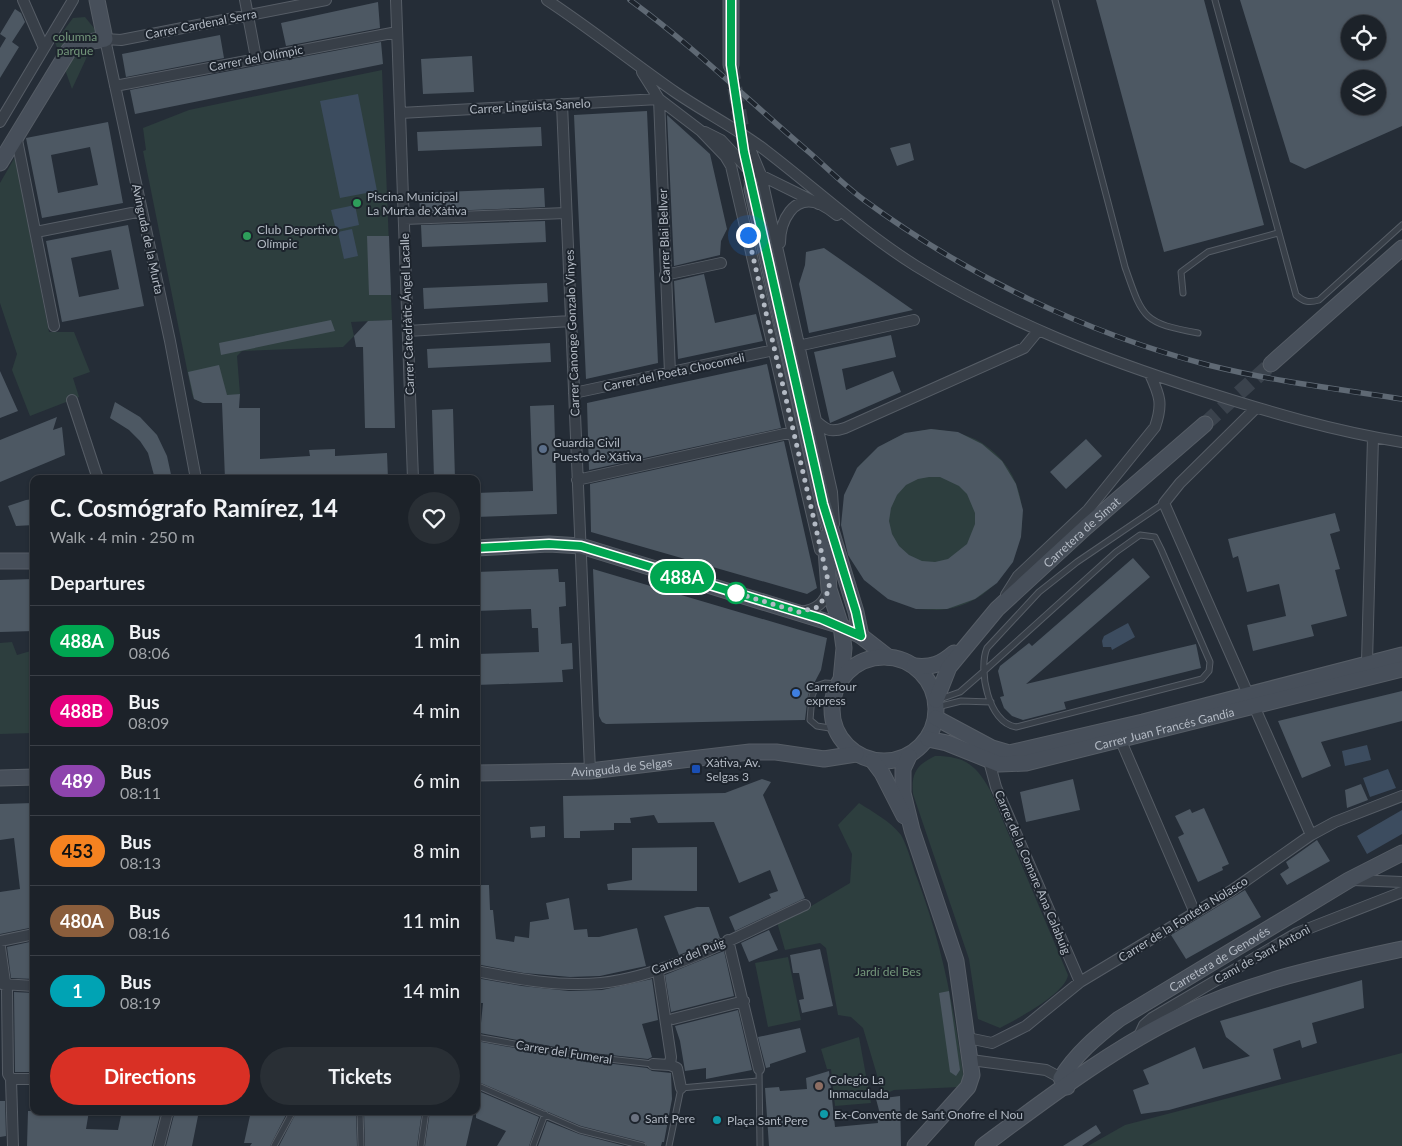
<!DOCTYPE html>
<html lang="en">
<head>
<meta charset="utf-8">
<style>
	body { margin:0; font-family:Lato,sans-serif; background:#292f35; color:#f1f3f6; height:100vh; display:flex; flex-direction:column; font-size:19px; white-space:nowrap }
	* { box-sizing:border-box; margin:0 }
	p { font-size:16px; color:#a0a4a8 }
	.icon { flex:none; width:28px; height:28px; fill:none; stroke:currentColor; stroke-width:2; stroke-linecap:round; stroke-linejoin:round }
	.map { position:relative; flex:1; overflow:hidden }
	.side { position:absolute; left:30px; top:475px; width:450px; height:640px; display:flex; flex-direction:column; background:#1c2229; border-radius:10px; box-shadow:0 1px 4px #0004,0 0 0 1px #3a3f46 }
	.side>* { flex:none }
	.badge { padding:0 10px; border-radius:16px; font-size:18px; line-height:32px }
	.tools { position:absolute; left:1341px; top:15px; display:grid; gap:10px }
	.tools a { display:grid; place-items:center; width:45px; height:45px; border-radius:50%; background:#1c2229; box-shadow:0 1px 4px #0004,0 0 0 1px #3a3f46; font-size:25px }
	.you { position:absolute; width:25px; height:25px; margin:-12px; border:4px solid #fff; border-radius:50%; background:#1a73e8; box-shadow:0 0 0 8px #1a73e833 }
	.map>.badge { position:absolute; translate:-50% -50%; box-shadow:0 0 0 2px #fff }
	h2 { padding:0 20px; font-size:19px; line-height:45px }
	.round { display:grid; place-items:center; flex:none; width:52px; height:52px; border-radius:26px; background:#292f35 }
	.head { display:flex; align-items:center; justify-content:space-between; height:85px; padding:0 20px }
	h1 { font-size:24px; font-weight:700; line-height:38px }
	.primary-button { display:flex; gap:10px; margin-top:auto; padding:10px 20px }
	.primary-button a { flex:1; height:58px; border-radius:30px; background:#d93025; color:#fff; font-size:20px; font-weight:700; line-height:58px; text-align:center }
	.primary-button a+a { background:#292f35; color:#f1f3f6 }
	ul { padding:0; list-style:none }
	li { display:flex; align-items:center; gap:15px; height:70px; padding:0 20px; border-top:1px solid #3a3f46 }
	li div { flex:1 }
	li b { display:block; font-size:19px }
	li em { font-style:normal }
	li .badge { min-width:55px; font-weight:700; text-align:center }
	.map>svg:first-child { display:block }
</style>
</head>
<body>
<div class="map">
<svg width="1402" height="1146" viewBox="0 0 1402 1146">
	<rect width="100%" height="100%" fill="#252d37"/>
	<!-- green -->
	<path fill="#2d3e3e" d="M85 17 98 33 72 89 55 42 73 18Z
		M382 70 392 320 351 322 354 336 343 347 242 351 237 356 240 394 203 403 194 399 192 394 143 151 146 150 143 128 189 110Z
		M15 157 49 332H74L90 372 73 378 79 397 30 416 12 370 17 354 0 303V183Z
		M931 429C949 431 966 433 982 443 1051 487 1026 595 947 609 937 611 926 609 916 609L857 468C883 442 894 435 931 429Z
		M12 642 17 655 34 650V733L0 734V643Z
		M935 756C965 756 976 765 990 790L1068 975C1065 994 1017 1019 1000 1028L978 1019 969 959 913 794C911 774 916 765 935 756Z
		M859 803C873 812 890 821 901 835 908 847 912 865 917 878 943 947 954 1008 964 1081L960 1087 894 1090 883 1095 863 1028 851 1017 838 1015 826 948 820 943 785 950 777 922 808 908 850 883 852 854 838 825Z
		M788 957 801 1020 768 1027 755 963Z
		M859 1037 871 1103 835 1106 831 1069H827L821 1049Z
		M1402 1053V1146H1088L1125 1125Z"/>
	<!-- water -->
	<path fill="#3c4c5f" d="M358 94 377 191 340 198 320 101Z
		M355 205 359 225 336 230 331 210Z
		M352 229 358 256 344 259 338 232Z
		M1128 623 1135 637 1112 650 1111 647H1103L1102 641 1104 636Z
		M1367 745 1371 760 1345 766 1342 751Z
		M1388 769 1396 788 1370 797 1363 778Z
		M1402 810V834L1367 854 1357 836Z"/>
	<!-- building -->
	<path fill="#4d5863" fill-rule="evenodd" d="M1096 0H1204L1264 225 1164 252Z
		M1240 0H1402V126L1305 169 1290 162ZM1350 24H1378V51H1350ZM1350 79H1378V106H1350Z
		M378 2 380 28 286 46 281 23Z
		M15 9 21 13 25 22 12 42 19 47 0 78V48L6 38 0 34Z
		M220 35 224 58 126 77 122 54Z
		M381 42 383 64 135 114 130 90Z
		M472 56 474 92 423 94 421 59Z
		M647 111 658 363 586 379 574 115Z
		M667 115 710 154 727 229 721 241 720 255 674 266Z
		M108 122 123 203 42 218 26 138ZM90 147 98 185 58 193 51 155Z
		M541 127 542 146 418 151 417 132Z
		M910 143 914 160 897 166 890 148Z
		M544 188 545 207 420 212 419 193Z
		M545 221 546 242 422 247 421 225Z
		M128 225 144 306 62 322 46 241ZM111 250 119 289 79 297 71 258Z
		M367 236H389L391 295H369Z
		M824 248 913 310 809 333 799 284 805 265 806 252Z
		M704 274 715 323 756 314 763 341 678 359 674 281Z
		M547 283 548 302 424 309 423 288Z
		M331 320 335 331 221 355 219 343Z
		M392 320 395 428H365L363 347H356L354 336 368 321Z
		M891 335 896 357 842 369 846 390 893 371 901 392 830 423 814 352Z
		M550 343 551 362 428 368 427 349Z
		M767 364 781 428 589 470 587 403Z
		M219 365 227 395 240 394 239 408H260V459L310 456 309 450 335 449V456L387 453 388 479H368V474L336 475 337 479H310V476L225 479 222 403H203L194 399 188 372Z
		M0 371 18 411 0 418Z
		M115 402 140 417 157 435 167 456 172 479H155L148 453 140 441 129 430 110 418Z
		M554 405 557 514 476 517V493L533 491 530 406Z
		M453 409 455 479H434L432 410Z
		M57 417 53 430 62 427 65 455 0 482V440Z
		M931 429 958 432 982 444 1002 461 1016 484 1023 510 1021 537 1013 562 997 583 975 599 947 609H916L888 599 864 580 848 555 841 525 844 495 857 468 878 447 905 433ZM929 477H940L959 486 967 494 975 513V524L967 544 948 559 935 562 922 561 909 555 899 546 892 534 889 521 891 508 897 495 906 485 918 479Z
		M1086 439 1102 456 1066 489 1050 472Z
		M784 441 817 588 807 594 591 532 590 484Z
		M34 499V525L16 526 8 506 26 500Z
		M1335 513 1340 531 1330 534 1340 569 1335 570 1347 616 1311 625 1314 636 1253 651 1247 625 1286 616 1279 584 1247 592 1238 556 1233 558 1228 539Z
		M1133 558 1150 577 1026 684 1196 644 1201 668 1064 702 1066 709 1023 720 1012 716 1004 708 1000 697 1004 696 998 671 1000 666 1029 643 1032 646Z
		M558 569 559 582H565L566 606 559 607 561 644 572 643 573 669 562 670 563 682 476 685V654L539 652 538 628H532L531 609 476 611V572Z
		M593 569 827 638 821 670 808 695 805 720 606 724 602 722 599 716Z
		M34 579V631L0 632V580Z
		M1402 691V721L1321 742 1331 766 1302 778 1278 721Z
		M762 779 771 782 763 795 805 898 735 931 729 917 771 898 769 894 778 891 770 870 739 883 714 822 658 823 654 815 630 818 631 823H614V830L580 831V838H564L563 796 725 793Z
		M1073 779 1080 810 1026 822 1020 792Z
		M1361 784 1368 800 1347 808 1345 790Z
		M34 803V927L0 934V892L20 889 14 838 0 840V804Z
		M1204 808 1229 864 1222 867 1223 870 1198 882 1178 837 1184 834 1175 816 1190 809 1192 813Z
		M545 826V837L531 838 530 827Z
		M1317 840 1330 861 1287 885 1280 874 1289 868 1286 862Z
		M697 847V891L608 890 607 884 632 880V848Z
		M476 885H489L490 910H493L496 939 514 942 515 936 529 938 530 922 549 919 546 903 569 898 574 930 587 929 588 937H599L637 928 646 966 600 976 570 977 524 973 476 964Z
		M1245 890 1261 917 1186 959 1171 935Z
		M697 907H709L720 938 679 955 664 916Z
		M769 930 778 950 749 962 741 943Z
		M34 941V979L11 978 7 947Z
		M820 949 833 1006 802 1013 799 1000 804 999 799 973H793L790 955Z
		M724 951 734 996 671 1012 665 975Z
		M476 978 522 986 569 991 602 990 652 979 658 1020 642 1024 652 1057 648 1059 583 1052 480 1033 483 1003H476Z
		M1362 980 1364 1008 1312 1023 1317 1043 1302 1048 1300 1040 1273 1049 1281 1079 1169 1110 1141 1114 1133 1090 1149 1084 1143 1070 1195 1047 1203 1069 1250 1056 1226 1037 1220 1021Z
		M949 991 960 1070 956 1076 950 1072 939 993Z
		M14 992 34 993V1072H15Z
		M738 1010 752 1070 706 1079V1068L685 1071 680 1041 675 1026Z
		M800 1028 806 1052 770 1064V1067L766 1068 758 1037Z
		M476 1041 581 1060 647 1068 652 1071 671 1073 672 1099 664 1142H662L661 1146H647L644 1142 581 1126 476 1081Z
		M829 1071 835 1127 878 1123 877 1114H880L876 1099 900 1096 901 1146H769L765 1088 779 1087 780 1091 807 1089 806 1078Z
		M476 1090 539 1117 529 1146H497L506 1131 476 1118Z
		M0 1101H5L6 1136 0 1137Z
		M28 1111H89L86 1129 118 1130 122 1111H161L152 1146H27Z
		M175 1111H199L192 1146H166Z
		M251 1111H288L270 1146H250L252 1143H244Z
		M297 1111H356L357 1146H279Z
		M364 1111H422L417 1146H365Z
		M430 1111H474L466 1146H425Z
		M547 1121 579 1134 625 1146H538Z
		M1096 1125 1101 1133 1082 1146H1063Z"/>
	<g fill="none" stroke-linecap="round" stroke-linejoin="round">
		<!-- secondary-tunnel -->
		<path stroke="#3a424c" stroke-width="15" stroke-dasharray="15 8" stroke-linecap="butt" d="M731 65 752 189
			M1205 424 1271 364"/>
		<defs>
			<path id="lane" d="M1055 0 1125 267C1143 319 1143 323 1198 333
				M1215 0 1296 295C1304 302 1309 303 1319 300L1402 225
				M1183 293 1181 272 1208 252 1278 233
				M940 699 960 692 983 672 1116 552 1140 535 1155 537 1161 549 1210 662 1209 671 1202 679 1016 727C988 723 978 669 987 648L1039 592 1077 562 1164 503
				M937 707 961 701 991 702
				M836 729 817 726 810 720 812 696 816 686 825 683 839 684
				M476 1037 582 1056 653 1064
				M759 1069 760 1146
				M476 1085 580 1130 643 1146
				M360 1111 361 1146
				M274 1146 293 1111
				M421 1146 426 1111
				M533 1146 545 1114
				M669 1146 681 1088 758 1081"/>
			<path id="street" d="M23 0 44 48
				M245 0 256 58
				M396 0 413 479
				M547 0C591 29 632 62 675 92 704 112 736 128 765 150 816 189 862 232 916 266 1006 322 1103 359 1203 391 1269 412 1333 431 1402 442
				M642 72 659 99 701 131 725 156 731 166 820 550
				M115 86 397 32
				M562 104 590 771
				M400 113 659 99 670 373
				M0 122 73 0
				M705 132 721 140 748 169 819 204
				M16 135 54 326
				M745 137 761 175 832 492 834 524
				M404 219 566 213
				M36 232 142 211
				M780 243C780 222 793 193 820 204 826 207 832 211 837 215
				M665 275 721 263
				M408 331 571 321
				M798 346 914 320
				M574 393 774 350
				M72 400 98 479
				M815 420C826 430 830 433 845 428L1024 348 1038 331
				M196 479 170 341 105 39 121 40 326 0
				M577 480 793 432
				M1006 595 1018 576 1088 510 1155 427C1163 404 1160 396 1150 374
				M801 612C817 609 825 603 829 588
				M1367 662 1373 437
				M1248 694 1164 503 1180 483 1256 408
				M1254 706 1311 835
				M1121 741 1195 913
				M989 761 996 787 1080 982
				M1353 880 1402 882
				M728 940 759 1069
				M0 941 34 934
				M0 947 5 982 9 985
				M476 971C517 979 559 987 601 983 668 976 743 933 805 905
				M658 971 671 1057 670 1065
				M2 984 34 986
				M7 991 8 1074 11 1079 13 1146
				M673 1019 744 1001
				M968 1038 992 1043 1026 1026 1080 982 1231 891 1311 835 1335 822 1402 796
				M1138 1038 1144 1025 1152 1018 1297 933 1402 892
				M971 1060 1046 1070 1061 1078
				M653 1064 670 1065 677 1068 681 1088
				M11 1079H34
				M159 1146 168 1111"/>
			<g id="secondary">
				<path d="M731 0V65"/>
				<path d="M0 163 69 50 77 44 105 39 97 0"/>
				<path d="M752 189 823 504 856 612 861 636"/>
				<path d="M1271 364 1402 248"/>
				<path d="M825 538 829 589 841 626 844 648 841 680"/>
				<path d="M476 548 549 544 581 546 841 626 861 636 888 657"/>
				<path d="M0 561H34"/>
				<circle cx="884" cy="709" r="52"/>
				<path d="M914 666C932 668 941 664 954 653"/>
				<path id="s1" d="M936 700 949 667 997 609 1086 527 1205 424"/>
				<path d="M936 718 992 748 1009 753 1143 722 1402 655"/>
				<path id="s2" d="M928 739 947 743 999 764 1026 763 1402 669"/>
				<path d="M909 756 903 769V793L912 830 956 961 972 1075 968 1087 915 1146"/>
				<path d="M873 761 882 773 904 816"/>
				<path id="s3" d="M476 773 590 771 750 752H776L824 759 856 754"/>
				<path d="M0 778 34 777"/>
				<path id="s4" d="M1067 1087 1061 1078C1076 1054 1096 1037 1119 1019L1349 880 1402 853"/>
				<path d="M983 1146C1045 1100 1114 1047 1184 1014 1252 981 1328 965 1402 949"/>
			</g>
		</defs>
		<!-- lane casing -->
		<use href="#lane" stroke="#565d66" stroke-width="7"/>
		<!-- street casing -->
		<use href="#street" stroke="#565d66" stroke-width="12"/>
		<!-- secondary casing -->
		<use href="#secondary" stroke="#565d66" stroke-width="17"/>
		<!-- lane -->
		<use href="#lane" stroke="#383f48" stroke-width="5"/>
		<!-- street -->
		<use href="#street" stroke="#383f48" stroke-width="10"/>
		<!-- secondary -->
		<use href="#secondary" stroke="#474f5a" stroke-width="15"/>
		<defs>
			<path id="rail" d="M630 0C693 46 750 102 810 153 828 169 845 186 864 200 966 275 1085 333 1208 365 1272 381 1337 389 1402 399"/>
		</defs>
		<!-- rail casing -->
		<use href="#rail" stroke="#5f6974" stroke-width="5.5"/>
		<!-- rail -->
		<use href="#rail" stroke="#1d242d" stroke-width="4" stroke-dasharray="11" stroke-linecap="butt"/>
	</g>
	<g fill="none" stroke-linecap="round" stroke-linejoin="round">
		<defs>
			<path id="line" d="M476 548 549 544 581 546 822 619 861 636 856 612 823 504 744 152 731 65V0"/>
		</defs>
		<!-- line casing -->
		<use href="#line" stroke="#fff" stroke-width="11"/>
		<!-- line -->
		<use href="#line" stroke="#00a651" stroke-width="8"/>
		<!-- walk -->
		<path stroke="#b3bac4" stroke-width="5" stroke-dasharray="0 9" d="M736 593 733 592 799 612 818 607 830 589 748 235"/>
	</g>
	<!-- markers -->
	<g fill="#2e9e5b" stroke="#1d242d" stroke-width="2">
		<circle cx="357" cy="203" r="5"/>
		<circle cx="247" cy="236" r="5"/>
	</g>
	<circle fill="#5c6f8a" stroke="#1d242d" stroke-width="2" cx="543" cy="449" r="5"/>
	<circle fill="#fff" stroke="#00a651" stroke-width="2.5" cx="736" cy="593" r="10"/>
	<circle fill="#3f7fe0" stroke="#1d242d" stroke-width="2" cx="796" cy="693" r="5"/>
	<rect fill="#1a4fb4" stroke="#1d242d" stroke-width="2" x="691" y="764" width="10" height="10" rx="2.5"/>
	<circle fill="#8d6e63" stroke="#1d242d" stroke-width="2" cx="819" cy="1086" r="5"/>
	<g fill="#0f9aa8" stroke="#1d242d" stroke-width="2">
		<circle cx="824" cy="1114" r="5"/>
		<circle cx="717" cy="1120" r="5"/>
	</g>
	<circle fill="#6b7280" stroke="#1d242d" stroke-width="2" cx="635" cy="1118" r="5"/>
	<g text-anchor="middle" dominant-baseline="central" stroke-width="4" stroke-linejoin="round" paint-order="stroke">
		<!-- street labels -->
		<g font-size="12" fill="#b3bac4" stroke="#1d242d">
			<text transform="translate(201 24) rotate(-11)">Carrer Cardenal Serra</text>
			<text transform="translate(256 58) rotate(-11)">Carrer del Olímpic</text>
			<text transform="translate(530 106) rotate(-3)">Carrer Lingüista Sanelo</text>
			<text transform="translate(664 236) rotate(-92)">Carrer Blai Bellver</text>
			<text transform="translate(148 239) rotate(78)">Avinguda de la Murta</text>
			<text transform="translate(407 314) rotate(-92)">Carrer Catedràtic Ángel Lacalle</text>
			<text transform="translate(572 333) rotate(-92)">Carrer Canonge Gonzalo Vinyes</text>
			<text transform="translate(674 372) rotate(-12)">Carrer del Poeta Chocomeli</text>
			<text stroke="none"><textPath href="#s1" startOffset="225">Carretera de Simat</textPath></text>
			<text stroke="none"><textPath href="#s2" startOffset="245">Carrer Juan Francés Gandía</textPath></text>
			<text stroke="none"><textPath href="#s3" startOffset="146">Avinguda de Selgas</textPath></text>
			<text transform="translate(1033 872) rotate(67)">Carrer de la Comare Ana Calabuig</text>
			<text transform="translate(1183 919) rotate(-32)">Carrer de la Fonteta Nolasco</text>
			<text transform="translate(1262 954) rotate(-29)">Camí de Sant Antoni</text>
			<text transform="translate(688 956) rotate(-22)">Carrer del Puig</text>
			<text stroke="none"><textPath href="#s4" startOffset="211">Carretera de Genovés</textPath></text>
			<text transform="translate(564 1052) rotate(9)">Carrer del Fumeral</text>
		</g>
		<!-- park labels -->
		<g font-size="12" fill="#74977b" stroke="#1d242d">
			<text x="75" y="36">columna<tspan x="75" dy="14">parque</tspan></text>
			<text x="888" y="971">Jardí del Bes</text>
		</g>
		<!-- poi labels -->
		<g font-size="12" fill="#b3bac4" stroke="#1d242d" text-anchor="start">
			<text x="367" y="196">Piscina Municipal<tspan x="367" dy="14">La Murta de Xàtiva</tspan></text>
			<text x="257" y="229">Club Deportivo<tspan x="257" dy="14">Olímpic</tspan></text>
			<text x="553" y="442">Guardia Civil<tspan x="553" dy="14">Puesto de Xátiva</tspan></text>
			<text x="806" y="686">Carrefour<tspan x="806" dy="14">express</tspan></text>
			<text x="706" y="762">Xàtiva, Av.<tspan x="706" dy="14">Selgas 3</tspan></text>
			<text x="829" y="1079">Colegio La<tspan x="829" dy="14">Inmaculada</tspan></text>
			<text x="834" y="1114">Ex-Convente de Sant Onofre el Nou</text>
			<text x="645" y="1118">Sant Pere</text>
			<text x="727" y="1120">Plaça Sant Pere</text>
		</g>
	</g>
</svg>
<div class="tools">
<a><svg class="icon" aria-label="locate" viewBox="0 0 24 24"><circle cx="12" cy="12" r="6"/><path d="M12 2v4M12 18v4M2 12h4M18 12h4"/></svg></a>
<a><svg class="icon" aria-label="layers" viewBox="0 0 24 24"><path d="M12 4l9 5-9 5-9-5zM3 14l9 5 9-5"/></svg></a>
</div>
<div class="you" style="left:748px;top:235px"></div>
<b class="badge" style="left:682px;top:577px;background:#00a651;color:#fff">488A</b>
<section class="side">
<div class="head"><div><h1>C. Cosmógrafo Ramírez, 14</h1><p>Walk · 4 min · 250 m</p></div><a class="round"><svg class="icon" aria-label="heart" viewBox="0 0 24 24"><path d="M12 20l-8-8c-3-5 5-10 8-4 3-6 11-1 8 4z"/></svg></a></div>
<h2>Departures</h2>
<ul>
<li><span class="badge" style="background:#00a651;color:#fff">488A</span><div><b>Bus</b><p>08:06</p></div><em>1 min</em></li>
<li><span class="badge" style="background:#e6007e;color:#fff">488B</span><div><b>Bus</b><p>08:09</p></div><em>4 min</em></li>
<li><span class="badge" style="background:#8e44ad;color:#fff">489</span><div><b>Bus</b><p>08:11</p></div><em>6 min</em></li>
<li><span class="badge" style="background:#f58220;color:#111">453</span><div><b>Bus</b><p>08:13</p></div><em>8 min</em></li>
<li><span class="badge" style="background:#8b5e3c;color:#fff">480A</span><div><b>Bus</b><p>08:16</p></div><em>11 min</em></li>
<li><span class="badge" style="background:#00a3b4;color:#fff">1</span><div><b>Bus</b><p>08:19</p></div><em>14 min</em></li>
</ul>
<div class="primary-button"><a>Directions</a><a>Tickets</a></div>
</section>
</div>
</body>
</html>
